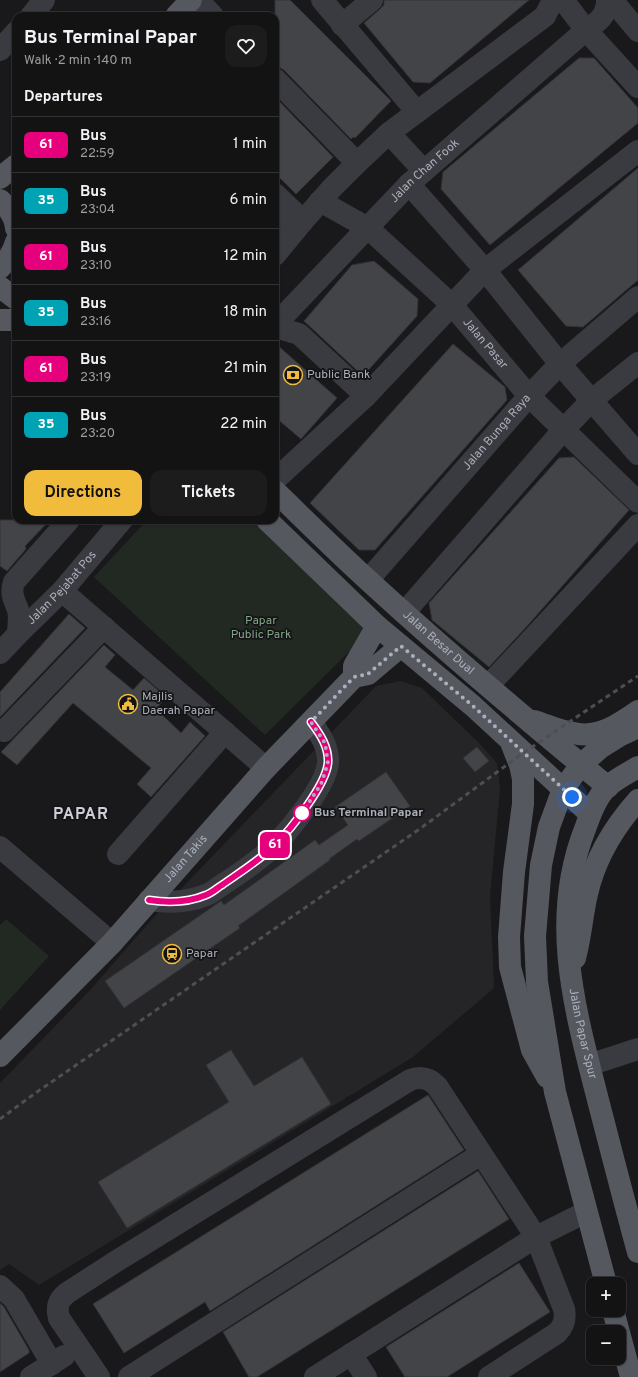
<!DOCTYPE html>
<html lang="en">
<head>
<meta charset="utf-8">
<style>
	body { margin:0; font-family:Overpass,sans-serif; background:#1c1c1d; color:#f1f3f6; height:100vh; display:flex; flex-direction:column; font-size:15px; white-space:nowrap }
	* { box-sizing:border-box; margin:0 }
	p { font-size:13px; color:#9d9ea0 }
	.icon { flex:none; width:22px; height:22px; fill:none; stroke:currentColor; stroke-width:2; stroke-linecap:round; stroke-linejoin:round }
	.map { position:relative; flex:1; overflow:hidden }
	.drawer { position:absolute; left:12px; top:12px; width:267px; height:512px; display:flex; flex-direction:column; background:#131314; border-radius:12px; box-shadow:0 1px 3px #0004,0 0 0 1px #323234 }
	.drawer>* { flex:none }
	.badge { padding:0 8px; border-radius:6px; font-size:14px; line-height:26px }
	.tools { position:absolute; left:586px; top:1277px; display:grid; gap:8px }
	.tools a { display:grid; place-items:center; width:40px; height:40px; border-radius:8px; background:#131314; box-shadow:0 1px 3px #0004,0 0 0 1px #323234; font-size:20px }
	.you { position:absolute; width:20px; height:20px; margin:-10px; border:3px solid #fff; border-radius:50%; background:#1a73e8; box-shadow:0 0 0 6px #1a73e833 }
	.map>.badge { position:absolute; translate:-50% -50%; box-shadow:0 0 0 2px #fff }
	h2 { padding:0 12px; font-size:15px; line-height:36px }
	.round { display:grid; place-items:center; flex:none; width:42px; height:42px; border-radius:12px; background:#1c1c1d }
	.head { display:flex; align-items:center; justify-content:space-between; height:68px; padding:0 12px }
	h1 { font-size:19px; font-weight:700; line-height:30px }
	.cta { display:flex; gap:8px; margin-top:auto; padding:8px 12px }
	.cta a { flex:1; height:46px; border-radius:12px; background:#f1bb3b; color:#111; font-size:16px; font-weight:700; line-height:46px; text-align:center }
	.cta a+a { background:#1c1c1d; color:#f1f3f6 }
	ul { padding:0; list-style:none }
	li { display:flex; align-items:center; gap:12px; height:56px; padding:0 12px; border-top:1px solid #323234 }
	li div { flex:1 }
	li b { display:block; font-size:15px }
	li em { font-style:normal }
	li .badge { min-width:44px; font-weight:700; text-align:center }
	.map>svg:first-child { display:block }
</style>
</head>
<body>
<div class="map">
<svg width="638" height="1377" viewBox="0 0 638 1377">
	<rect width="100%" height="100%" fill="#19191b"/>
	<!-- built -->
	<path fill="#252528" d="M400 681 422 688 478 742 497 763 500 789 490 896 494 988 413 1057 39 1285 9 1264 0 1270V1083L90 990 154 917 376 686Z"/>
	<!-- green -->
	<path fill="#212922" d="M147 520H253L375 626 265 735 94 577Z
		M6 919 49 956 0 1010V925Z"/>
	<!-- building -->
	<path fill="#434448" stroke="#333337" d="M275 0H290L391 101 355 138 353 137 351 139 284 70 279 67H275Z
		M384 0H529L430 83 413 82 364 23 380 9 384 5Z
		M579 58H594L638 108V123L490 245 441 189 443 172Z
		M275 97 333 157 296 194 275 173Z
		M638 168V280L583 327 566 326 518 270Z
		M374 261 418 299 417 316 363 376 304 321 352 265Z
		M275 343 337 398 301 439 275 417Z
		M453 344 505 387 507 400 375 550H359L310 503Z
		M574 457 629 510 528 625 489 667 432 620 429 603 559 458Z
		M0 520H50L25 546 26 549 7 571 0 566Z
		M69 614 85 628 0 717V692Z
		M104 645 115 655 105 667 133 690 144 678 166 697 156 709 181 733 190 722 205 736 151 797 137 784 151 768 73 703 17 765 1 752Z
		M477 747 489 761 475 772 463 758Z
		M386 772 410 806 359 841 357 839 329 859 330 860 238 926 240 928 124 1008 105 981 221 901 224 905 315 840 319 845 348 825 335 807Z
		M231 1050 254 1086 302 1057 331 1104 127 1228 98 1182 229 1102 206 1065Z
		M428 1095 464 1150 210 1311 205 1302 124 1353 93 1304Z
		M478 1171 509 1219 257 1377H249L223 1332Z
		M519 1263 550 1312 447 1377H405L386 1347Z
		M0 1303 4 1307 29 1350V1353L0 1372Z"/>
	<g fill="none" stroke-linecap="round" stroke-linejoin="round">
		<!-- minor -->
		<g stroke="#3a3b40" stroke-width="22">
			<path d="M198 0 213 16"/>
			<path d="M322 0 417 112"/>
			<path d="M563 0 586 30 638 87"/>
			<path d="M612 0 638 31"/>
			<path d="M31 16 44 0"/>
			<path d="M342 25 372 0"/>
			<path d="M0 50 16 32"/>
			<path d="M275 79 357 163"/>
			<path d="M389 133 424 171"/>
			<path d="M409 184 485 270 560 364 638 454"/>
			<path d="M275 194 303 221"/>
			<path id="s1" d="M320 201 368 228 452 305 529 396 638 502"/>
			<path d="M275 221 290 236"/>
			<path d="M275 255 303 221 332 188 357 163 389 133 545 16 553 0"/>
			<path id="s2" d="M275 325 409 184 586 30C598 22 607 16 607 0"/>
			<path d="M275 327 299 334 366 396"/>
			<path d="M275 480 366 396 485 270 638 151"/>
			<path id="s3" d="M368 580 529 396 560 364 638 297"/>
			<path d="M62 591 266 768"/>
			<path d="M404 613 564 429 592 400 638 363"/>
			<path d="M18 634C18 627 20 617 18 610 14 599 10 594 14 582L69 520"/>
			<path id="s4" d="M0 653 18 634 62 591 122 520"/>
			<path d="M488 686 638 525"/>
			<path d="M4 731 104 627"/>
			<path d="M0 847 112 943"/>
			<path d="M118 854 225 732"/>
			<path d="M149 900C169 903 187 903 206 895 212 893 217 888 222 885 239 874 260 860 275 845 291 828 326 786 328 763 329 747 320 734 311 722"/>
			<path d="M589 1065 638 1049"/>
			<path d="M0 1286 14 1299 52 1364"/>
			<path d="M351 1354 366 1377"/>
			<path d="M31 1377 64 1356"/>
			<path d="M99 1377 59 1318C56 1307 58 1300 67 1293L115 1262 410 1080C421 1076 429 1078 437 1086L536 1237 564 1309C566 1319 564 1326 557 1333L489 1377"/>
			<path d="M129 1377 481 1154"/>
			<path d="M315 1377 536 1237 586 1212"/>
		</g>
		<!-- major -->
		<g stroke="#56585f" stroke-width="22">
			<path d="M176 16 191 0"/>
			<path d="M0 178 16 165"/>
			<path d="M0 200C9 208 15 216 16 228"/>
			<path d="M0 268C8 260 13 253 16 242"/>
			<path d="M0 287 16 299"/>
			<path d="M0 320H16"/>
			<path id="s5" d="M275 491C306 521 337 552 369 581 446 652 527 720 608 787"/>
			<path d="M267 520 377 626 473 706 590 814"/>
			<path d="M354 677V666L377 626"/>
			<path d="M534 721C547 725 559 731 573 733 598 739 618 725 638 711"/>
			<path d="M512 745 520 765 523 779V804L514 872 509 937 510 967 532 1050 547 1077"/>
			<path id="s6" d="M638 767C628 773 616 779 607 787 596 798 590 815 585 829 549 920 575 1010 598 1100 611 1150 624 1201 638 1252"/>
			<path d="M575 958C581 936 582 915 587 894 595 858 614 827 638 800"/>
			<path id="s7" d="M0 1056 112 943 266 768 354 677 368 674 401 646"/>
			<path d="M606 1284 555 1092 537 982 535 936 541 865 549 827 563 789 581 765 600 748 621 735 638 727"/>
			<path d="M613 1310 631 1377"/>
		</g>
		<!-- rail -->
		<path stroke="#4d4f55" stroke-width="3" stroke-dasharray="5 4" stroke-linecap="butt" d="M0 1119 34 1094 421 828 523 753 638 676"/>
	</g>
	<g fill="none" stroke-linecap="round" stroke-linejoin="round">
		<defs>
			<path id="line" d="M149 900C169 903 187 903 206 895 212 893 217 888 222 885 239 873 260 860 275 845 291 829 326 785 328 763 329 747 320 734 311 722"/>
		</defs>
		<!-- line casing -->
		<use href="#line" stroke="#fff" stroke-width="9"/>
		<!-- line -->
		<use href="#line" stroke="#e6007e" stroke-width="6"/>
		<!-- walk -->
		<path stroke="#acb0bb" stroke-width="4" stroke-dasharray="0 7.2" d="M302 813 321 784 328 763 325 743 311 722 354 677 368 674 401 646 473 706 572 797"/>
	</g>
	<!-- icons -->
	<defs>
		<symbol id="bank-ring" viewBox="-11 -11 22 22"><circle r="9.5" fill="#141416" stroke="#f1bb3b" stroke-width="1.5"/><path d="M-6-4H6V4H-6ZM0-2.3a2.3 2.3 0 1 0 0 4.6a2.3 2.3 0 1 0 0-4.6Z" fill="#f1bb3b"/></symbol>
		<symbol id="civic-ring" viewBox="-11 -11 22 22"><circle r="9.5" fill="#141416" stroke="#f1bb3b" stroke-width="1.5"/><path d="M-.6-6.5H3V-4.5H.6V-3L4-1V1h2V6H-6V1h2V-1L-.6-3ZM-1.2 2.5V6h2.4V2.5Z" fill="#f1bb3b"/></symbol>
		<symbol id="station-ring" viewBox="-11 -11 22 22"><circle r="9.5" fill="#141416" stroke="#f1bb3b" stroke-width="1.5"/><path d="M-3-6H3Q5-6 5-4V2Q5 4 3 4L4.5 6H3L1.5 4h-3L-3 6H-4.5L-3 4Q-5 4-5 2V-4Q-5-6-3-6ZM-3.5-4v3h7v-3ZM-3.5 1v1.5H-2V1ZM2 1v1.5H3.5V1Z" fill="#f1bb3b"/></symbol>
	</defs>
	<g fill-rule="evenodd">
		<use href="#bank-ring" x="282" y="364" width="22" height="22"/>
		<use href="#civic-ring" x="117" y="693" width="22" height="22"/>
		<use href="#station-ring" x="161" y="943" width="22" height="22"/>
	</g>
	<!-- markers -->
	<circle fill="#fff" stroke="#e6007e" stroke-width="2" cx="302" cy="813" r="8"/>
	<g text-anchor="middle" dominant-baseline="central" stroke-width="3.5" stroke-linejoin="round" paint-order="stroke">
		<!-- street labels -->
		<g font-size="12" fill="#acb0bb" stroke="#141416">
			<text stroke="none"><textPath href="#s2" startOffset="215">Jalan Chan Fook</textPath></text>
			<text stroke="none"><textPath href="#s1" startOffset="220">Jalan Pasar</textPath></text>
			<text stroke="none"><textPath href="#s3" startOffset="196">Jalan Bunga Raya</textPath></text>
			<text stroke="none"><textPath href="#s4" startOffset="90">Jalan Pejabat Pos</textPath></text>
			<text stroke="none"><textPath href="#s5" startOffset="223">Jalan Besar Dual</textPath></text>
			<text stroke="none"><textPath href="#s7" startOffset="271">Jalan Takis</textPath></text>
			<text stroke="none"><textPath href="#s6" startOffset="293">Jalan Papar Spur</textPath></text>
		</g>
		<!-- poi labels -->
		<g font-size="12" fill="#acb0bb" stroke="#141416" text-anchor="start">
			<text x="307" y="375">Public Bank</text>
			<text x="142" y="697">Majlis<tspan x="142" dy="14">Daerah Papar</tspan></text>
			<text x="186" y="954">Papar</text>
		</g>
		<!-- park labels -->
		<g font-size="12" fill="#83a586" stroke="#141416">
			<text x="261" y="621">Papar<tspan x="261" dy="14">Public Park</tspan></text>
		</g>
		<!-- stop labels -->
		<g font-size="12" font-weight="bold" fill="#acb0bb" stroke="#141416" text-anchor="start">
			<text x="314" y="813">Bus Terminal Papar</text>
		</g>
		<!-- district labels -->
		<g font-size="16" font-weight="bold" letter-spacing="1" fill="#cdcfd7" stroke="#141416">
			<text x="81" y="815">PAPAR</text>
		</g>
	</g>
</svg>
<div class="tools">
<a>+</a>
<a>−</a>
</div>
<div class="you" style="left:572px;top:797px"></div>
<b class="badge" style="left:275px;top:845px;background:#e6007e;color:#fff">61</b>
<section class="drawer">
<div class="head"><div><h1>Bus Terminal Papar</h1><p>Walk · 2 min · 140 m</p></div><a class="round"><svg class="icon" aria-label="heart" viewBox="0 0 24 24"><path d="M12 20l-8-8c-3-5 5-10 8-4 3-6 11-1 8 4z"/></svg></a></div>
<h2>Departures</h2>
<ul>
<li><span class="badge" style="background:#e6007e;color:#fff">61</span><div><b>Bus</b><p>22:59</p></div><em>1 min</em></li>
<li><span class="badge" style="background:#00a3b4;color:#fff">35</span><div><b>Bus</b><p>23:04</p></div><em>6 min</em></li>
<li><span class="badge" style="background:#e6007e;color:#fff">61</span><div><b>Bus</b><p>23:10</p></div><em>12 min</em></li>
<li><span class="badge" style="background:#00a3b4;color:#fff">35</span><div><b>Bus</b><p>23:16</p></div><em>18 min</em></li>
<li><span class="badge" style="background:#e6007e;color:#fff">61</span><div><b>Bus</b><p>23:19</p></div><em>21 min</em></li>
<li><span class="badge" style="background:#00a3b4;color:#fff">35</span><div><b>Bus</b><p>23:20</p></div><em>22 min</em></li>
</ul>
<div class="cta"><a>Directions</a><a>Tickets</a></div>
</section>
</div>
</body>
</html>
